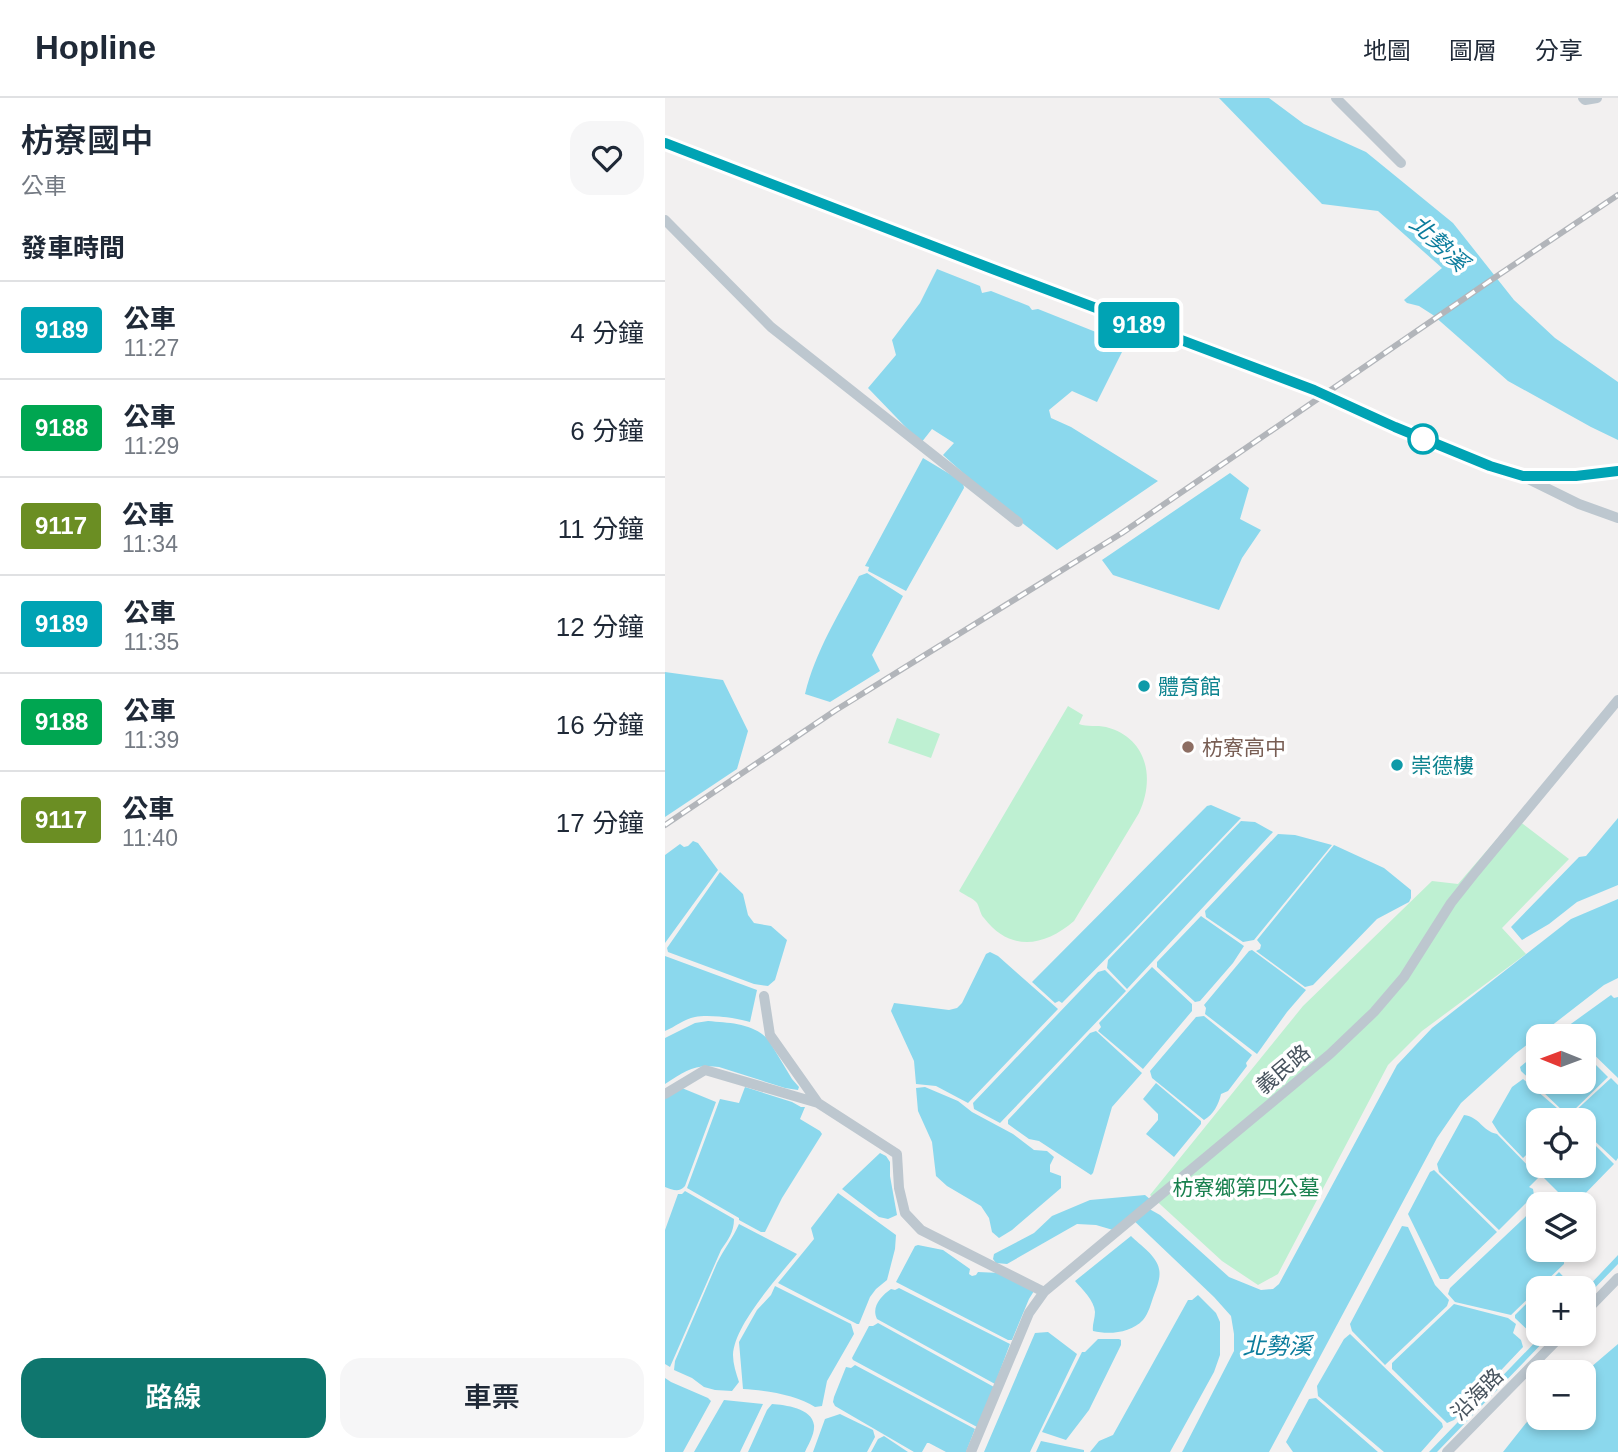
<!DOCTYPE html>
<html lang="zh-TW">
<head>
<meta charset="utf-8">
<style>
	body { margin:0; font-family:Helvetica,"Noto Sans TC",sans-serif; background:#f6f6f7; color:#1f2937; height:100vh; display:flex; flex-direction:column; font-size:26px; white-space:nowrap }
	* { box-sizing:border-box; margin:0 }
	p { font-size:23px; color:#747a83 }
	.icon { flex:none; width:38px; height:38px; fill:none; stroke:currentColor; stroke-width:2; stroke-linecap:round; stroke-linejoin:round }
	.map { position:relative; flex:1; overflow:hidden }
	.panel { display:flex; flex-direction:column; background:#fff; width:665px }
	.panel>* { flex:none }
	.badge { padding:0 14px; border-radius:5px; font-size:24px; line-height:46px }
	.needle { width:46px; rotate:271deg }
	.buttons { position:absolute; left:861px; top:926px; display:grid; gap:14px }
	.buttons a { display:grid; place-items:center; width:70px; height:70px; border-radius:14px; background:#fff; box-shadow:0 4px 10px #0003; font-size:35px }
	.map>.badge { position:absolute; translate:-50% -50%; box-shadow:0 0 0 4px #fff }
	h2 { padding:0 21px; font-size:26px; line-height:63px }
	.round { display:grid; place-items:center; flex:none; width:74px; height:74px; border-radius:21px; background:#f6f6f7 }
	.headline { display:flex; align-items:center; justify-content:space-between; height:119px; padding:0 21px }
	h1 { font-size:33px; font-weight:600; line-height:52px }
	.primary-button { display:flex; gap:14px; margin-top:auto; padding:14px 21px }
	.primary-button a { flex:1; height:80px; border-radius:21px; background:#0f766e; color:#fff; font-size:28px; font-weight:600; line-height:80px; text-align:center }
	.primary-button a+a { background:#f6f6f7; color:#1f2937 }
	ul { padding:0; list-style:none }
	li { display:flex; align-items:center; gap:21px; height:98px; padding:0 21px; border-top:2px solid #e0e1e3 }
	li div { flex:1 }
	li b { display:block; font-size:26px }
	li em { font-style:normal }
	li .badge { min-width:77px; font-weight:700; text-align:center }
	header { display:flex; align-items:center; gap:42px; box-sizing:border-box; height:98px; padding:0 35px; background:#fff; border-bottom:2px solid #e0e1e3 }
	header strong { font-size:33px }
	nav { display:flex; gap:38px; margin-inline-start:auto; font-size:24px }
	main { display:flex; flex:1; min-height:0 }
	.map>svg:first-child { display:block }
</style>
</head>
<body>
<header>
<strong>Hopline</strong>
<nav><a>地圖</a><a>圖層</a><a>分享</a></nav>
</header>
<main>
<section class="panel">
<div class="headline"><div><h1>枋寮國中</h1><p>公車</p></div><a class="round"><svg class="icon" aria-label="heart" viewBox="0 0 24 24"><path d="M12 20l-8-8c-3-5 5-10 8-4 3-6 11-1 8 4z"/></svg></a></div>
<h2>發車時間</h2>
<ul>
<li><span class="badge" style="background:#00a3b4;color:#fff">9189</span><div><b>公車</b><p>11:27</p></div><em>4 分鐘</em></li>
<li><span class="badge" style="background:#00a651;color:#fff">9188</span><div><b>公車</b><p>11:29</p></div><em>6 分鐘</em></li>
<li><span class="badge" style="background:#6b8e23;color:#fff">9117</span><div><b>公車</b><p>11:34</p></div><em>11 分鐘</em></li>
<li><span class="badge" style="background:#00a3b4;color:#fff">9189</span><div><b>公車</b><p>11:35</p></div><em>12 分鐘</em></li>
<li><span class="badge" style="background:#00a651;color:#fff">9188</span><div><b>公車</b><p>11:39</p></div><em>16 分鐘</em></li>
<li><span class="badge" style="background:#6b8e23;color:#fff">9117</span><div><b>公車</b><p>11:40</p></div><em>17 分鐘</em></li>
</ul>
<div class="primary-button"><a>路線</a><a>車票</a></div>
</section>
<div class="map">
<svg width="953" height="1354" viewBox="0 0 953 1354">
	<rect width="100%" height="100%" fill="#f2f0f0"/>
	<!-- green -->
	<path fill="#bef0d2" d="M403 608 418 617 414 626C422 629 432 627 441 629 483 640 490 681 474 715L409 823C379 849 345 854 319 820 315 816 315 810 312 805 308 800 299 797 294 793Z
		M232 620 275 636 266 660 223 645Z
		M850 720 904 761 837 830 861 856 757 933 723 967 613 1176 593 1187 557 1163 485 1097 638 908 767 783 793 786Z"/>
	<!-- water -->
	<path fill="#8bd8ed" d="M554 0H604L639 26 701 54 788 125 849 202 890 240 953 284V342L926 329 843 283 768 217 754 208 742 205 739 202 777 170 713 113 657 106Z
		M272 171 315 188 317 195 326 193 364 208 367 212 373 211 461 246 432 304 407 293 384 312 386 320 406 329 493 383 392 452 333 406 278 357 289 345 267 331 256 345 203 290 231 257 227 242 255 205Z
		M258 360 298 384 299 390 241 493 203 473 204 469 200 468Z
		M565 375 584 390 575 421 596 432 577 460 554 512 448 477 437 462Z
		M202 475 238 498 207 557 215 573 165 604 140 596C150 554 174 516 194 478Z
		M0 574 58 582 83 633 72 671 0 719Z
		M546 707 576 720 468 833 397 905 394 903 390 905 367 884 542 708Z
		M953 720V787L912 804 884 826 857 842 846 829 914 759 921 758Z
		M576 723 590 724 608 734 462 891 442 870 443 862Z
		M613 736 630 737 667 747 589 842 578 844 541 819 540 813Z
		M28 743 33 745 53 772 0 845V757L15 746 19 749 23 748Z
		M669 747 719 770 746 792V800L744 804 712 821 648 887 640 889 591 853 595 851 596 847 592 842Z
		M55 774 78 796 83 817 89 825 106 828 122 842 110 882 103 888 89 886 3 854 2 850Z
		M953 801V880L939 887 850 956 796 1005 772 1040 604 1354H517L569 1253V1236L566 1218 549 1199 465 1119 448 1132 431 1127 412 1126 342 1166 331 1165 328 1161 329 1156 369 1135 387 1118 425 1102 480 1097 486 1102 479 1108 495 1117 564 1179 596 1192 608 1191 614 1186 732 967 767 930 906 821Z
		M536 818 579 848 568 865 535 903 530 904 492 869V864Z
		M587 852 641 892 622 914 592 956 540 916 541 910 539 907 584 853Z
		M325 854 333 858 393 911 303 1005 271 988 251 986 249 963 226 913 229 905 284 912 292 910 297 905 321 856Z
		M0 858 92 892 85 924C72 920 44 916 30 919 19 921 10 929 0 933Z
		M487 869 527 906V913L478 971 433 933 436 929 434 925Z
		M440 872 461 893 335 1025 309 1011 308 1005 433 874Z
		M946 897 949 900 953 899V980L919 947V938H909L902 931 903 928Z
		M539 918 587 957 581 965 582 968 563 993 556 996C554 1006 548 1017 539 1022L487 980 485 973 531 919Z
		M43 923C65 925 87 925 103 941L127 981 134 989 133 992 120 990 54 969C28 966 21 973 0 986V940L30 925Z
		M431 933 477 975 447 1009 428 1075 426 1077 374 1043 364 1041 343 1026V1022L425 935Z
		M873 954V984H919V955L943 979 906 1015H900L856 973 855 969Z
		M946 980 953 987V1060L951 1063 919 1033V1022H908L907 1016Z
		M858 981 899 1016V1022H873V1046L858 1060 834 1035 827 1024 847 989Z
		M491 985 536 1023V1026L509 1059 481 1036 493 1022V1016L478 1001Z
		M12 988 51 1004 20 1088C14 1095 8 1092 0 1089V998Z
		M80 989 127 1004 136 1009H140L135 1021 155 1033 157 1036 117 1100 100 1134H96L74 1122V1120L22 1090 55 1001 74 1005Z
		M260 989 293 1003 307 1014 348 1036 369 1052 382 1053 389 1059 385 1067V1074L396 1078V1090L347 1132 334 1140 327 1134 324 1120 316 1108 282 1088 271 1078 267 1044 253 1013 251 990Z
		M799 1017C815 1019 817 1033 832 1036L874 1079 864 1089 868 1091 869 1097 834 1132 774 1074 772 1066Z
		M919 1036 949 1066 910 1106H905L861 1062 873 1051V1068H919Z
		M215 1055 221 1058 225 1064V1078L232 1117 223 1121 214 1119 177 1091Z
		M769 1072 832 1134 783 1181H775L743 1116 765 1074Z
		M20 1093 69 1121C69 1134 63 1142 56 1152L5 1269 0 1266V1132L13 1096H17Z
		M173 1095 231 1137 230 1151 222 1182 211 1191 205 1199 194 1226H192L113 1185 149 1141 146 1130Z
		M877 1103H884L891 1106H873V1152H908L899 1161V1166L846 1217 790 1204 783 1196 785 1190Z
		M74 1126 132 1156C113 1179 69 1227 68 1257 68 1266 71 1275 74 1284L67 1293 50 1292 39 1289 27 1280 9 1272 10 1263 52 1165C59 1151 68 1140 74 1126Z
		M737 1128 743 1129 770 1187 784 1202 782 1208 720 1267 687 1233 685 1226Z
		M466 1138C475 1147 492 1158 494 1171 496 1179 492 1189 489 1197 486 1205 484 1215 478 1222 466 1235 444 1237 428 1233 427 1227 430 1221 430 1214 429 1202 417 1191 410 1183Z
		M253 1147 278 1152 305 1171 304 1176 307 1178 311 1177 313 1174 335 1175 369 1193 364 1201 347 1242H343L231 1184 250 1148Z
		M953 1157V1166L919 1201V1193Z
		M894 1174 909 1190H878Z
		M110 1188 186 1226 189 1236 162 1283 157 1308 150 1309C133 1297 99 1292 78 1291L74 1244 92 1212 106 1197Z
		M234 1190 345 1246 330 1286 212 1221C206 1209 216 1198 226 1191L230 1192Z
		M873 1194V1233L869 1238 850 1220V1217Z
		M533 1197 551 1215 555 1224V1257L549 1274 505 1354H425L434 1343 448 1337 523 1202H527Z
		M789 1206 843 1220 851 1226 848 1235 856 1242 858 1249 789 1322 782 1325 727 1271V1265Z
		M213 1225 329 1289 312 1329 188 1262 187 1260 204 1228H208Z
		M383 1234 412 1256 365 1354H319L370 1235Z
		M685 1236 777 1325 778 1329 756 1354H719L653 1298 652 1288 679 1241Z
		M878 1236H886L772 1354H764Z
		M433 1241H454L456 1242V1247L424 1312 401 1342 377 1334 417 1254H420Z
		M953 1246V1354H838L861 1325 873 1314V1320H919V1275Z
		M190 1267 310 1331 301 1354H281L264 1345H262L257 1354H249L170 1308 168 1304 169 1299 181 1269 186 1270Z
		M0 1280 6 1284 43 1300 46 1303 18 1354H0Z
		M651 1300 713 1354H628L621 1344 644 1301Z
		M59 1302 98 1306 75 1354H29Z
		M107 1306C120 1307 147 1310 149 1327 150 1336 143 1347 140 1354H83L102 1312Z
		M175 1316 208 1332 210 1339 202 1354H148L160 1321Z
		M219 1338 243 1354H206L213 1341Z
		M376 1343 419 1352V1354H371Z"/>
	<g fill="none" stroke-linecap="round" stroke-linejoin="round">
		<!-- minor -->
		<path stroke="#bdc7cf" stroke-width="10" d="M671 0 736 65
			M918 0 920 2 932 0
			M0 45 325 170 649 292 730 329 826 368 858 378H911L953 373
			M0 122 106 229 353 424
			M861 380 914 406 953 420
			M99 898 105 937 153 1005 232 1056 234 1090 240 1115 256 1132 379 1194
			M0 996 40 972 153 1005
			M919 1215 953 1180
			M306 1354 364 1215 379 1194 665 956 709 914 739 879 786 805 809 776 953 602
			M782 1354 898 1236"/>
		<defs>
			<path id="rail" d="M0 727 171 612 457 435 835 176 953 97"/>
		</defs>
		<!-- rail casing -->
		<use href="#rail" stroke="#b2b5ba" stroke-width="6"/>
		<!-- rail -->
		<use href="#rail" stroke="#fff" stroke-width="3.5" stroke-dasharray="10" stroke-linecap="butt"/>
	</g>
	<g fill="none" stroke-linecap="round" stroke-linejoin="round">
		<defs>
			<path id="line" d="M0 45 325 170 649 292 730 329 825 368 858 378H911L953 373"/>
		</defs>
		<!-- line casing -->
		<use href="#line" stroke="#fff" stroke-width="16"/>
		<!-- line -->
		<use href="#line" stroke="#00a3b4" stroke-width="10"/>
	</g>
	<!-- markers -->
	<circle fill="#fff" stroke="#00a3b4" stroke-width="3.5" cx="758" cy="341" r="14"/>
	<g fill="#0f9aa8" stroke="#fff" stroke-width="2.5">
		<circle cx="479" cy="588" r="7"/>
		<circle cx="732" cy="667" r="7"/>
	</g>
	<circle fill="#8d6e63" stroke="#fff" stroke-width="2.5" cx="523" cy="649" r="7"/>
	<g text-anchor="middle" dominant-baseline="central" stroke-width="7" stroke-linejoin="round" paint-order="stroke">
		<!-- culture labels -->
		<g font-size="21" fill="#0d838f" stroke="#fff" text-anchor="start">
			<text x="493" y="588">體育館</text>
			<text x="746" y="667">崇德樓</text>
		</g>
		<!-- education labels -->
		<g font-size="21" fill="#785e54" stroke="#fff" text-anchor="start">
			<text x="537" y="649">枋寮高中</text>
		</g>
		<!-- street labels -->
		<g font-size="21" fill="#47535e" stroke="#fff">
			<text transform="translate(618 971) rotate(-40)">義民路</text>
			<text transform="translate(812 1296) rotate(-45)">沿海路</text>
		</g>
		<!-- park labels -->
		<g font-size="21" fill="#17804d" stroke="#fff">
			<text x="581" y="1089">枋寮鄉第四公墓</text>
		</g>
		<!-- water labels -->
		<g font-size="23" font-style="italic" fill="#0c7d9d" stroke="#fff">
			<text transform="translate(774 145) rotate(43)">北勢溪</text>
			<text x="612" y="1248">北勢溪</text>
		</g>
	</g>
</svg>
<div class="buttons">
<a><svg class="needle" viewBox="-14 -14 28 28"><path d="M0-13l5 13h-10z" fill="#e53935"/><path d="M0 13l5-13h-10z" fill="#747a83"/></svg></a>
<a><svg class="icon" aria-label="locate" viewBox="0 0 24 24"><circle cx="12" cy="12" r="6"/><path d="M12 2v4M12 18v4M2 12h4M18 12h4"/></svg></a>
<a><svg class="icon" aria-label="layers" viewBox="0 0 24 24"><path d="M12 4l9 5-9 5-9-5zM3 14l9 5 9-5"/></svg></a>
<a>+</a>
<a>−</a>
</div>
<b class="badge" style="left:474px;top:227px;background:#00a3b4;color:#fff">9189</b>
</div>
</main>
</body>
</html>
